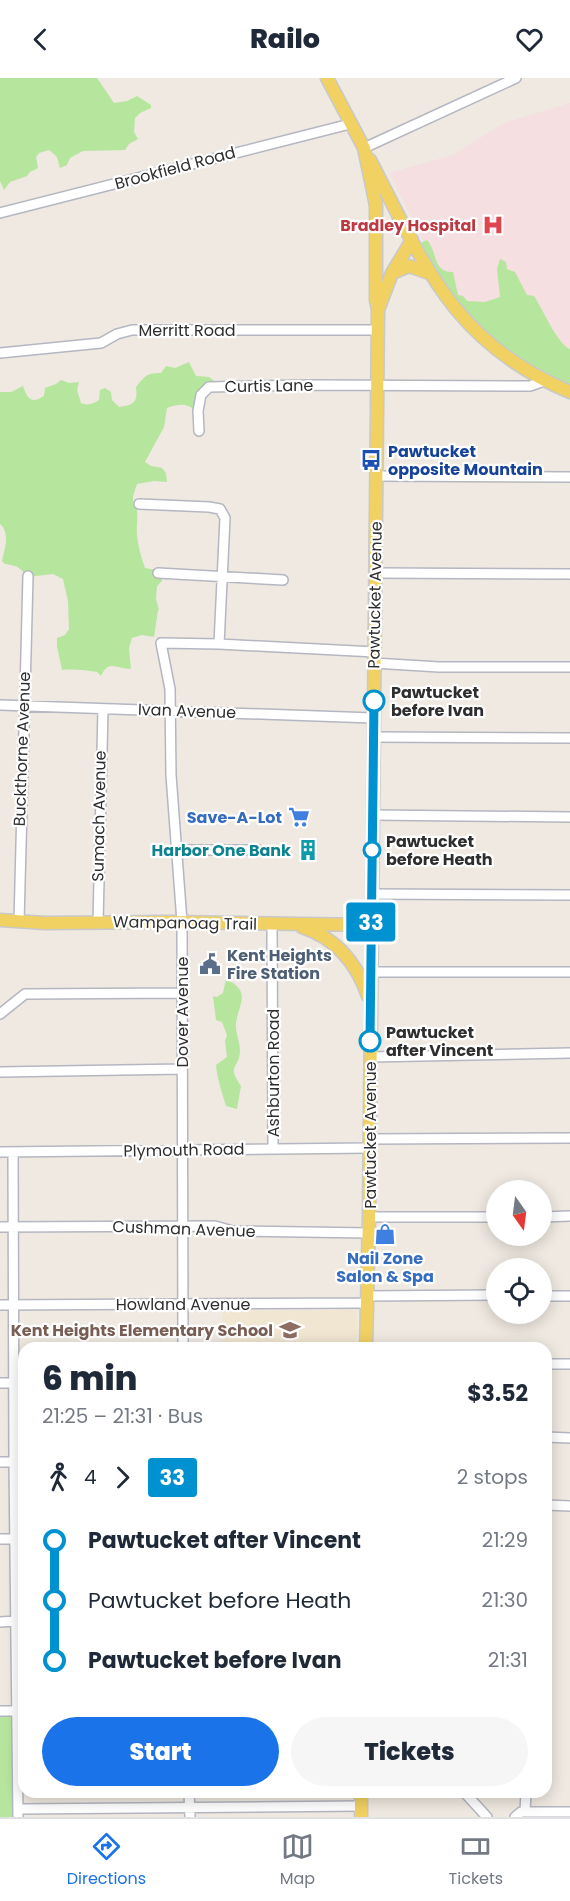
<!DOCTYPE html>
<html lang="en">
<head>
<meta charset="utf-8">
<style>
	body { margin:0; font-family:Poppins,sans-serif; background:#f6f6f7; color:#1f2937; height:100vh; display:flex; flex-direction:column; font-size:22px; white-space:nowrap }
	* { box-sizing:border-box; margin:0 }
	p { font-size:20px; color:#747a83 }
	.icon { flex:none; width:33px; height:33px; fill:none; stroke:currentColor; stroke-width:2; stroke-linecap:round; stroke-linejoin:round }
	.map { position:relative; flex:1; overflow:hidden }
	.panel { position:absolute; left:18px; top:1264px; width:534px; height:456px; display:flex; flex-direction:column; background:#fff; border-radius:18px; box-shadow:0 3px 15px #0003 }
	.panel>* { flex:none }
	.badge { padding:0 12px; border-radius:4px; font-size:21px; line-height:39px }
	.needle { width:39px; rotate:166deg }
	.buttons { position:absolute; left:486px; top:1102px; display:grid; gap:12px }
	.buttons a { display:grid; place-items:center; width:66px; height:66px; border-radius:50%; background:#fff; box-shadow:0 3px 15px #0003; font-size:30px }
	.map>.badge { position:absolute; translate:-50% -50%; box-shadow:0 0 0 3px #fff }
	.legs { display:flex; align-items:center; gap:9px; height:66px; padding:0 24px; font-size:20px }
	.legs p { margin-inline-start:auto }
	.summary { display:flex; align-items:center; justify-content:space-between; height:102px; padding:0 24px }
	h1 { font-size:33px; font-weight:800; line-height:45px }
	.button { display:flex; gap:12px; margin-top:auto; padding:12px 24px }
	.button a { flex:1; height:69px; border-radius:36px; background:#1a73e8; color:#fff; font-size:24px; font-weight:800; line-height:69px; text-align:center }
	.button a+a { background:#f6f6f7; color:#1f2937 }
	ul { padding:0 24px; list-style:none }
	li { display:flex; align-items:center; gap:21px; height:60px; font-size:22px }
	li i { display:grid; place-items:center; width:9px; height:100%; margin:0 8px; background:currentColor }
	li i::after { content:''; width:15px; height:15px; margin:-8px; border:4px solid; border-radius:50%; background:#fff }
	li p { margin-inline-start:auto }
	li:first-child i { background:linear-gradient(#0000 50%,currentColor 0) }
	li:last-child i { background:linear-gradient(currentColor 50%,#0000 0) }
	header { display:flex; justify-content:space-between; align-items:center; height:78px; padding:0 24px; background:#fff; font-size:27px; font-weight:800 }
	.tabs { display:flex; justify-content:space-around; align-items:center; height:84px; border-top:2px solid #e0e1e3; background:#fff; font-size:16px; color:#747a83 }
	.tabs a { display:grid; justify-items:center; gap:3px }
	.tabs .selected { color:#1a73e8 }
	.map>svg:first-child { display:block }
</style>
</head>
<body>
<header><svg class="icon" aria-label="back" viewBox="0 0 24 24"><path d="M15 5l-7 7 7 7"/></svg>Railo<svg class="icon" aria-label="heart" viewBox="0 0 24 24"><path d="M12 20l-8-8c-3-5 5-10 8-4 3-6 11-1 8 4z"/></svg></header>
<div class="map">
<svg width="570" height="1739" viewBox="0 0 570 1739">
	<rect width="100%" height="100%" fill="#efe9e1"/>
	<!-- education -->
	<path fill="#f0e6d1" d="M357 1232V1270H223L222 1233Z"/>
	<!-- medical -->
	<path fill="#f5dfe0" d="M570 25V306L505 271 442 200 389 95 453 77 504 45Z"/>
	<!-- green -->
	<path fill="#b6e59e" d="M0 0H97L114 25 127 23 137 18 151 27V30L140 35 135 40 134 54 138 61 129 66 125 72 83 73 70 80 67 87 60 90 57 79 49 72 39 75 36 79 38 90 30 94 27 98 10 104 4 112 0 103Z
		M427 162C438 174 432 194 453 194L458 217 463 218 467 223 485 224 500 219 497 191 500 181 506 184 507 191 515 194 527 217 534 218C542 230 558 267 570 271V314L482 261 416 167Z
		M189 284 196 298 209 299 220 307 206 310 199 330 193 331C186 324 175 327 167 330L164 349 145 384 151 388 162 390 166 395 167 404 154 403 137 406 133 418V427L136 428C139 438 136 446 137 457 138 468 141 479 145 490L157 492 162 496V503L157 508 156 521 159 532H158L154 559 142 557 132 560 129 570 131 591C116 591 109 581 101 598L97 594C85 592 74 591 62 592L57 568V560L65 557 69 551 68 523 63 501 53 496 27 499C20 489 18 488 5 486L2 483C4 472 11 456 0 446V314H11L23 308C27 320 31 327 44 318L45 310 56 306 61 302 69 305 79 304 77 312 81 325C87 328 93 326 99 322L100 312 105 310 111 314 112 322 119 329C134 327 138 324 136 309 145 298 146 295 161 295L166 288 175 290Z
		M226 901C252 914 239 924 236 945 235 954 240 964 240 973 239 992 226 986 241 1008L237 1031 226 1028C222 1014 217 1001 216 987L227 979 225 963 227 957 222 944 216 942 213 918 217 919 223 915Z
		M0 1633H13L18 1739H0Z"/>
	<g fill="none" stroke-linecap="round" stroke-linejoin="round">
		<defs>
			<path id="minor" d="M364 70 516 0
				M0 135 350 46
				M0 275 101 265 117 256 132 252H377
				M199 353 198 333 201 317 209 309 309 307 530 308 547 302
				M376 398 570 399
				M139 426 209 429 220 431 225 440 219 566
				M158 495 283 502
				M375 495 570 496
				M374 585 439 589H570
				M0 627 373 640
				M373 659 570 660
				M373 737 570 739
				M177 772H259
				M372 816 570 817
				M19 844 28 498
				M98 845 103 631
				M272 846 273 1071
				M372 894H570
				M0 936 25 916 181 915
				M370 979 570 975
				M0 994 182 991
				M369 1061 570 1060
				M0 1074 369 1070
				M13 1075 14 1384 18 1739
				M369 1139H496
				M542 1139 570 1138
				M0 1149 215 1148 233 1153 369 1155
				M367 1218 496 1217
				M542 1218H570
				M0 1227 367 1225
				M183 1270 182 844 171 697 170 611 161 565 219 566 375 574
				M546 1286H570
				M0 1305 24 1304
				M546 1359 570 1360
				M0 1384 24 1383
				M546 1427 570 1428
				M0 1461H24
				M0 1544 16 1543
				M0 1633H17
				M189 1714 190 1739
				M464 1714 487 1739
				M18 1731 361 1728
				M525 1734 526 1714
				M515 1739 521 1734H570"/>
			<path id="major" d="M327 0 364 70 373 113 376 128V222L378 232 369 1139 366 1270
				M370 82C424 186 453 265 570 314
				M392 195 409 188 429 195
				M378 232 392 195 412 162
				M0 842 45 845 169 844 371 847
				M302 849C336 860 357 886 368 918
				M361 1739V1714"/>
		</defs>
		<!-- minor casing -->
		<use href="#minor" stroke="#b4b7c1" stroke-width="12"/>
		<!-- major casing -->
		<use href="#major" stroke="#c9c9c9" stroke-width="15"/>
		<!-- minor -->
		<use href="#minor" stroke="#fff" stroke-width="9"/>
		<!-- major -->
		<use href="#major" stroke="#f2d163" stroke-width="12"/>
	</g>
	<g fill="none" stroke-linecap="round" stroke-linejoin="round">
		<defs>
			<path id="line-1" d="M370 963 374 623"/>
		</defs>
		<!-- line-1 casing -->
		<use href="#line-1" stroke="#fff" stroke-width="14"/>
		<!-- line-1 -->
		<use href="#line-1" stroke="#0092d0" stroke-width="9"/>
	</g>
	<!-- icons -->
	<defs>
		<symbol id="hospital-bare" viewBox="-9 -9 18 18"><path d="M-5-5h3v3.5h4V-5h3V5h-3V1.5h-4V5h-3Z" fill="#e0444e" stroke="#fff" stroke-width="2.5" paint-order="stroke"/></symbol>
		<symbol id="bus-bare" viewBox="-9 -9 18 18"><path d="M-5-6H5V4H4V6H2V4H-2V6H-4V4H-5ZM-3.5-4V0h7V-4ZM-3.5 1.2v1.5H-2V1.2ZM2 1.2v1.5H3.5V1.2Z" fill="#1a4fb4" stroke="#fff" stroke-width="2.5" paint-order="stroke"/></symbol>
		<symbol id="supermarket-bare" viewBox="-9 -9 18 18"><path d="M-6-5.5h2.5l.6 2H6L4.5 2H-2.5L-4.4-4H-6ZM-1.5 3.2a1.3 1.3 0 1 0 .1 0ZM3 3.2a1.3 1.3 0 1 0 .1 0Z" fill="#3f7fe0" stroke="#fff" stroke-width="2.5" paint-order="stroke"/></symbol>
		<symbol id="building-bare" viewBox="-9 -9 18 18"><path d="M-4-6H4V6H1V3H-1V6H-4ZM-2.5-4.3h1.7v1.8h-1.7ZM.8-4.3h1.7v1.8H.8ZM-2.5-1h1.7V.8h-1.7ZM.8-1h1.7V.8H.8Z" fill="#0f9aa8" stroke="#fff" stroke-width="2.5" paint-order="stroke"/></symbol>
		<symbol id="civic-bare" viewBox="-9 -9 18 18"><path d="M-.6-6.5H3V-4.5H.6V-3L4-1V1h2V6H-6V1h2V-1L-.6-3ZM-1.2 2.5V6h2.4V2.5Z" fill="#5c6f8a" stroke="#fff" stroke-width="2.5" paint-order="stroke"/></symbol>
		<symbol id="shop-bare" viewBox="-9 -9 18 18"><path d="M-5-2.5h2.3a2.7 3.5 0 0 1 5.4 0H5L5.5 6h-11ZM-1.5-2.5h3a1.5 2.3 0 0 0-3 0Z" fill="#3f7fe0" stroke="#fff" stroke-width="2.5" paint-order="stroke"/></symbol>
		<symbol id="school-bare" viewBox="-9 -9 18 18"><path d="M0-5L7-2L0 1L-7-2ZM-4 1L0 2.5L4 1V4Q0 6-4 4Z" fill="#8d6e63" stroke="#fff" stroke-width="2.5" paint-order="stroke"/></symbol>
	</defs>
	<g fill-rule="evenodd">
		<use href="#hospital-bare" x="478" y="132" width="30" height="30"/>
		<use href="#bus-bare" x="356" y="367" width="30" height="30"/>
		<use href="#supermarket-bare" x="284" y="724" width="30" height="30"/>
		<use href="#building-bare" x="293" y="757" width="30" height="30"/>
		<use href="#civic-bare" x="195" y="871" width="30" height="30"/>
		<use href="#shop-bare" x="370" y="1141" width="30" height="30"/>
		<use href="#school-bare" x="275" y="1237" width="30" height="30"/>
	</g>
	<!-- markers -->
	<g fill="#fff" stroke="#0092d0" stroke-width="3">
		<circle cx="374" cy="623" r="10"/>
		<circle cx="372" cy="772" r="8"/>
		<circle cx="370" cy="963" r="10"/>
	</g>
	<g text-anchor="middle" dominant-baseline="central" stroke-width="4.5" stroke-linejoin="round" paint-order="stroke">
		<!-- street labels -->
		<g font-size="16" fill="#2e2e2e" stroke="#fff">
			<text transform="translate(175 90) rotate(-15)">Brookfield Road</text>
			<text x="187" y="252">Merritt Road</text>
			<text transform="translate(269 308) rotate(-1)">Curtis Lane</text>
			<text transform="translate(375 517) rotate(-89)">Pawtucket Avenue</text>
			<text transform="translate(187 633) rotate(2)">Ivan Avenue</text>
			<text transform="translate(22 671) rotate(-88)">Buckthorne Avenue</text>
			<text transform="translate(99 738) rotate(-89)">Sumach Avenue</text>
			<text transform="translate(185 845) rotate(1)">Wampanoag Trail</text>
			<text transform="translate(182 934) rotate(-90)">Dover Avenue</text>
			<text transform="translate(273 995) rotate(-90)">Ashburton Road</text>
			<text transform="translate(370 1057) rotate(-90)">Pawtucket Avenue</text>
			<text transform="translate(184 1072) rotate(-1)">Plymouth Road</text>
			<text transform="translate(184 1151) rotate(2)">Cushman Avenue</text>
			<text x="183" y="1226">Howland Avenue</text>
		</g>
		<!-- health labels -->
		<g font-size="16" font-weight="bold" fill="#be3a42" stroke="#fff" text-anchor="end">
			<text x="476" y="147">Bradley Hospital</text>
		</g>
		<!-- transit labels -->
		<g font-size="16" font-weight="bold" fill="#164399" stroke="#fff" text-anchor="start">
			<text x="388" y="373">Pawtucket<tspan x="388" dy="18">opposite Mountain</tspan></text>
		</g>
		<!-- stop labels -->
		<g font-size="16" font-weight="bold" fill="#2e2e2e" stroke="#fff" text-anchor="start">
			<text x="391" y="614">Pawtucket<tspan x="391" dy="18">before Ivan</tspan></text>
			<text x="386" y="763">Pawtucket<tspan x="386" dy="18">before Heath</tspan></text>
			<text x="386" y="954">Pawtucket<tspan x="386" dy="18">after Vincent</tspan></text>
		</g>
		<!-- shop labels -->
		<g font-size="16" font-weight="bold" fill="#366cbe" stroke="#fff" text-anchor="end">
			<text x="282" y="739">Save-A-Lot</text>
			<text x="385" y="1180" text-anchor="middle">Nail Zone<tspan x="385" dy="18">Salon &amp; Spa</tspan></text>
		</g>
		<!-- culture labels -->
		<g font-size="16" font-weight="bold" fill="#0d838f" stroke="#fff" text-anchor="end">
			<text x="291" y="772">Harbor One Bank</text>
		</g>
		<!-- service labels -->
		<g font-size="16" font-weight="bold" fill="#4e5e75" stroke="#fff" text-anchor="start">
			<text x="227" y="877">Kent Heights<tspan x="227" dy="18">Fire Station</tspan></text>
		</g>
		<!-- education labels -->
		<g font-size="16" font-weight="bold" fill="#785e54" stroke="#fff" text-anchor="end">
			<text x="273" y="1252">Kent Heights Elementary School</text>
		</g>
	</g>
</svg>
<div class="buttons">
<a><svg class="needle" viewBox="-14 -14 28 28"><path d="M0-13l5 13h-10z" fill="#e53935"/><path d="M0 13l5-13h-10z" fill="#747a83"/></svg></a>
<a><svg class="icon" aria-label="locate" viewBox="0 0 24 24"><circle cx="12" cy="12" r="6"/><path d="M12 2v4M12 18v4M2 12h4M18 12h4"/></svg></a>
</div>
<b class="badge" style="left:371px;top:844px;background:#0092d0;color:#fff">33</b>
<section class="panel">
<div class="summary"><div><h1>6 min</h1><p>21:25 – 21:31 · Bus</p></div><b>$3.52</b></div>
<div class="legs"><svg class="icon" aria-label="walk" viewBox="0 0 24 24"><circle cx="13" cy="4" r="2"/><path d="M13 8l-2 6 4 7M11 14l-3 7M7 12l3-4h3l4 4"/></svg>4<svg class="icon" aria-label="forward" viewBox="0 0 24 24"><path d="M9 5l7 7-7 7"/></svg><b class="badge" style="background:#0092d0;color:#fff">33</b><p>2 stops</p></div>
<ul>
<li><i style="color:#0092d0"></i><b>Pawtucket after Vincent</b><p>21:29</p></li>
<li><i style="color:#0092d0"></i><span>Pawtucket before Heath</span><p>21:30</p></li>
<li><i style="color:#0092d0"></i><b>Pawtucket before Ivan</b><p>21:31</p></li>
</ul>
<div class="button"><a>Start</a><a>Tickets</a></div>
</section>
</div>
<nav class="tabs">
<a class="selected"><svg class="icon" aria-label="directions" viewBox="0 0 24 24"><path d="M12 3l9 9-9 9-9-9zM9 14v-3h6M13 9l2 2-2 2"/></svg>Directions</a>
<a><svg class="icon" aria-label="map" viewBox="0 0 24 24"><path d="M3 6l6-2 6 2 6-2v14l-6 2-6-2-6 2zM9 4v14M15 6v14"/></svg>Map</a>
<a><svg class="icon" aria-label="tickets" viewBox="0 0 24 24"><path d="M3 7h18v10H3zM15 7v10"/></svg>Tickets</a>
</nav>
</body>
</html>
